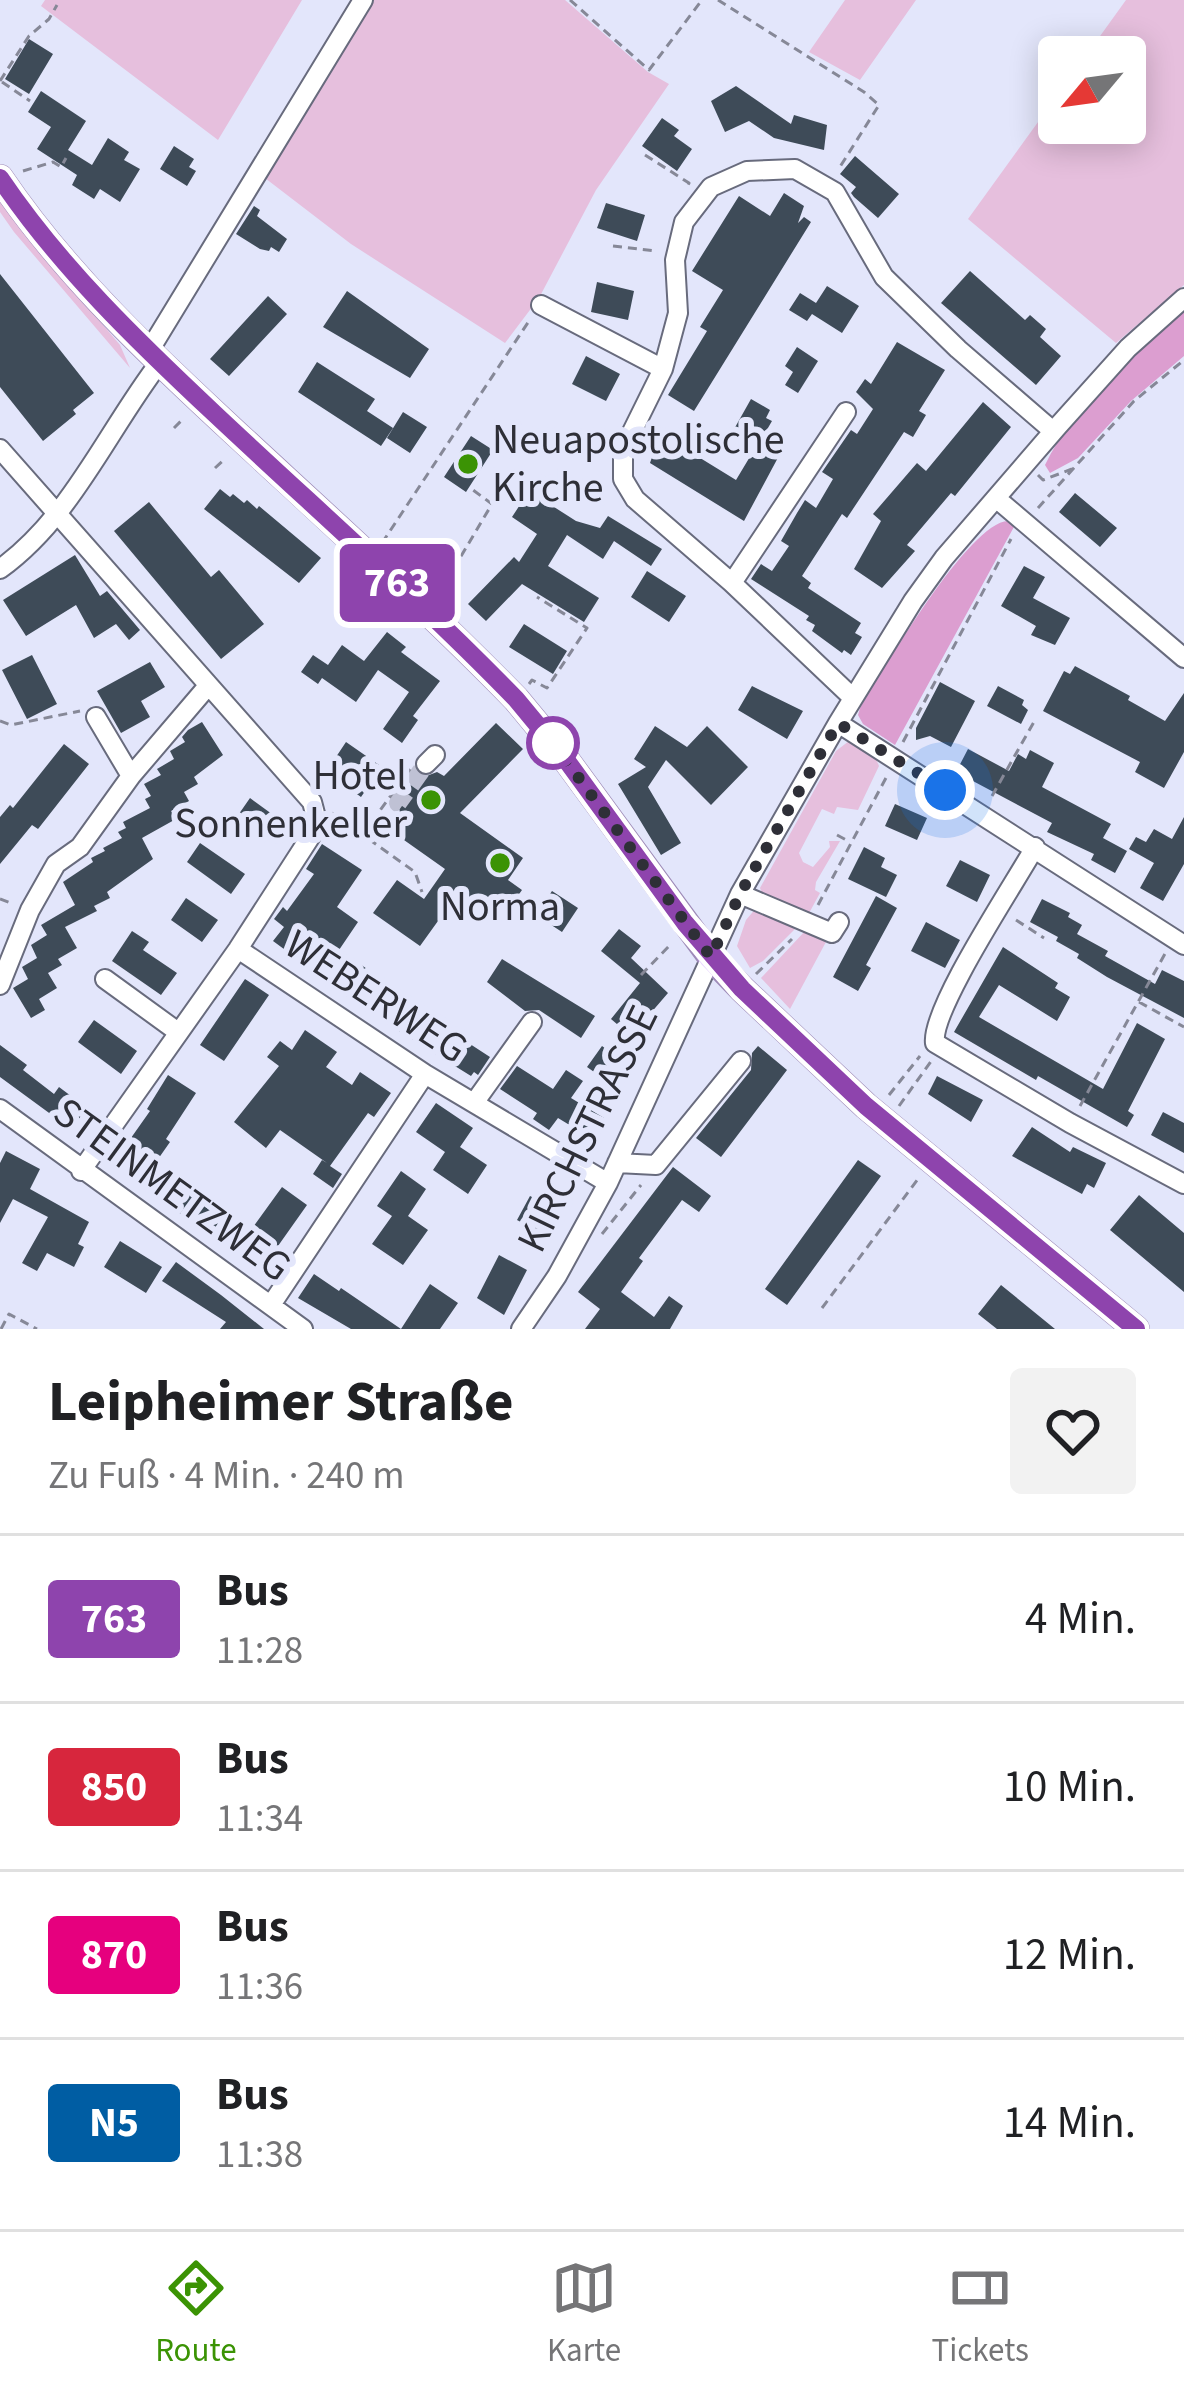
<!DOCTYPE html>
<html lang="de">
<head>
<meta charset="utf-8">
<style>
	body { margin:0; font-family:"Source Sans 3",sans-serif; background:#f2f2f2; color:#202124; height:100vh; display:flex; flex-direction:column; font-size:45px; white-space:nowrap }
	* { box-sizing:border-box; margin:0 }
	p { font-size:39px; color:#757577 }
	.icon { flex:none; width:66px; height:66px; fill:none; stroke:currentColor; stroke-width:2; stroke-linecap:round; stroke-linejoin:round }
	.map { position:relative; height:1329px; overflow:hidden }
	.panel { display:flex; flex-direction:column; background:#fff; flex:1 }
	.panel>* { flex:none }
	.badge { padding:0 24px; border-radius:9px; font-size:42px; line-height:78px }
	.needle { width:78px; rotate:241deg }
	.controls { position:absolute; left:1038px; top:36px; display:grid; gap:24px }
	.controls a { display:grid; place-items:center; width:108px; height:108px; border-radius:12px; background:#fff; box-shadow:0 6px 30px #0003; font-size:60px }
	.you { position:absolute; width:60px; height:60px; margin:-30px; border:9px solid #fff; border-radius:50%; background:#1a73e8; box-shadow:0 0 0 18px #1a73e833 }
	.map>.badge { position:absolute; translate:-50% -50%; box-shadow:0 0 0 6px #fff }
	.round { display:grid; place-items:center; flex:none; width:126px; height:126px; border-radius:12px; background:#f2f2f2 }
	.headline { display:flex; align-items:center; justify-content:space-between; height:204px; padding:0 48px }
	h1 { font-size:57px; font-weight:700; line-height:90px }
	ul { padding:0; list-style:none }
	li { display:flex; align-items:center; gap:36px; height:168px; padding:0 48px; border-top:3px solid #e0e0e0 }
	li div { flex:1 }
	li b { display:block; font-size:45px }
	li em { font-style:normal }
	li .badge { min-width:132px; font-weight:700; text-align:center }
	.tabs { display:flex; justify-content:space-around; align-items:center; height:168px; border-top:3px solid #e0e0e0; background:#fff; font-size:33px; color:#757577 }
	.tabs a { display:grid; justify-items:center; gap:6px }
	.tabs .current { color:#3b9304 }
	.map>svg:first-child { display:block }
</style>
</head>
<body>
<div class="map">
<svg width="1184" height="1329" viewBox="0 0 1184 1329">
	<rect width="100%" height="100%" fill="#e3e6fb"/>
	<!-- green -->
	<path fill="#e6bfdd" d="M45 0H302L218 140 41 6Z
		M368 0H565L648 72 669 84 596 190 539 298 505 343 351 244 261 175Z
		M845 0H916L860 80 809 52Z
		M1126 0H1184V285L1116 343 968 219 1059 93V123H1125V57H1085Z
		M0 196 21 227 120 345 130 368 14 232 0 212Z
		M849 741C866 743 874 753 879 766L858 810 837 807 834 814 822 809 799 853 803 862 813 867 830 847 829 841H840L816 882 815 890 820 893 808 915 763 895 760 888 836 751Z
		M757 907 798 926 763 961 750 968 737 946 746 920Z
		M806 930 827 940 790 1009 761 978Z"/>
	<!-- forest -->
	<path fill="#dc9ed0" d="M1184 311V356L1131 401 1078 458 1050 473 1045 465C1075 403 1133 356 1184 311Z
		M1008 521 1015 525 895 745 863 724 858 715 860 708C882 671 969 522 1008 521Z"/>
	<!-- building -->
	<path fill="#3e4b58" d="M29 39 53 54 29 94 5 79Z
		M736 86 791 124 794 115 827 125 824 150 774 138 749 121 725 132 711 101Z
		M41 91 86 121 68 150 92 165 108 138 129 152 124 160 140 169 120 202 100 189 94 199 72 185 77 175 37 149 51 127 28 112Z
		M662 118 679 130 674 136 692 149 677 171 642 146Z
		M174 146 194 159 189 167 196 171 187 186 160 169Z
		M855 156 899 194 878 218 854 197 851 193 856 187 840 174Z
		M784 193 804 206 798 223 804 217 811 222 694 411 668 395 707 331 700 327 723 290 692 271 739 196 770 216Z
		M606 203 645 215 637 241 597 228Z
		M254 206 260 210 257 216 287 239 279 252 271 247 269 251 260 249 236 234Z
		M970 271 1025 320 1030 315 1046 329 1040 337 1061 356 1036 385 941 303Z
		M0 274 94 393 73 410 76 414 43 441 0 387Z
		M597 282 634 291 628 320 591 312Z
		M827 286 859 306 842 333 812 314 807 321 789 310 800 293 816 303Z
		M347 291 429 349 410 378 323 327Z
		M268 296 287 314 229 376 210 359Z
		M897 342 945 370 919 411 926 415 913 437 904 432 847 518 842 514 802 576 811 583 808 588 861 623 855 633 862 637 851 655 844 650 842 653 812 631 815 625 806 620 809 616 751 579 761 564 772 571 789 546 781 541 797 513 805 500 816 508 833 479 822 472 851 430 857 434 873 409 856 392 865 379 871 384Z
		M797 347 818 361 798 393 785 385 793 372 785 366Z
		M586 356 620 374 606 401 572 384Z
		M317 362 375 399 367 411 393 428 381 446 298 392Z
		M751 399 770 410 766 418 772 421 761 440 781 452 744 521 650 463 655 448 666 437 736 480 757 445 733 431Z
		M983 402 1011 427 955 496 951 493 907 545 915 551 882 588 854 569 881 521 873 514 917 463 926 471Z
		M403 412 427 427 410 453 387 438Z
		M471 436 493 450 466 492 444 477Z
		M220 489 230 497 233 494 244 503 247 500 257 509 259 506 321 558 299 583 204 509Z
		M529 491 576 521 600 528 608 516 662 549 651 566 614 541 603 559 567 535 548 566 599 598 584 622 522 584 486 621 468 604 514 557 519 562 537 534 512 517Z
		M1075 493 1117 528 1100 547 1059 512Z
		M149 502 211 577 219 570 264 624 221 659 114 531Z
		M75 555 100 596 107 591 140 630 129 640 116 624 94 638 76 605 26 636 3 600Z
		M1024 566 1045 577 1033 598 1070 618 1055 645 1031 635 1036 626 1001 606Z
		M647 571 686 596 669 622 631 597Z
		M524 624 567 651 553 674 509 647Z
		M387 632 406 647 401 652 440 681 413 716 418 720 402 743 383 729 409 692 378 670 356 702 322 678 318 684 301 672 313 655 328 665 342 645 364 661Z
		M32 655 57 704 27 719 2 670Z
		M150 662 165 687 141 701 150 717 121 733 97 691Z
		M1075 666 1130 696 1128 700 1165 721 1184 693V752L1164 788 1135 772 1140 762 1043 711 1064 671 1070 674Z
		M940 682 975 701 951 747 930 736 916 740V728Z
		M752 686 803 711 787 739 738 710Z
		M998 686 1024 700 1022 705 1028 710 1021 724 987 706Z
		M202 722 223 755 194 777 198 784 184 792 189 801 171 811 176 819 142 838 153 859 107 892 110 898 94 906 97 911 65 927 77 948 58 959 62 965 48 973 57 988 39 999 45 1010 31 1018 13 988 28 979 22 967 37 958 31 945 47 935 41 925 75 905 63 882 93 862 91 858 105 851 103 848 122 838 118 832 126 828 123 822 150 808 145 799 151 796 144 784 161 775 157 769 174 759 170 751 185 742 182 737 188 730Z
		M496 723 523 749 460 813 523 858 508 880 522 890 497 925 456 896 420 946 373 913 397 880 424 899 445 869 387 828 400 810 392 803 414 770 424 777 437 772 444 776Z
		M655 726 687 747 707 726 748 767 711 805 666 760 648 787 681 843 661 855 618 784 646 767 634 759Z
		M346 742 382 767 361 797 326 772Z
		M64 744 89 764 38 829 32 825 0 864V817L10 805 13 808Z
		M968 749 1009 771 1018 754 1026 759 1030 750 1054 763 1042 787 1111 824 1103 838 1127 851 1115 873 1091 860 1094 854 1047 832 1052 823 956 772Z
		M250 798 276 817 260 840 234 821Z
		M895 804 927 818 917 840 885 826Z
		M1184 817V864L1163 901 1140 888 1154 863 1129 849 1136 837 1146 842 1154 829 1172 839Z
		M200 843 245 874 231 894 187 862Z
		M322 844 362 870 337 907 358 922 339 950 385 981 365 1009 339 991 347 979 314 957 307 966 273 941 284 927 274 919 283 907 287 911 314 874 306 869Z
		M864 847 885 858 881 867 897 875 886 897 848 879Z
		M960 860 990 875 977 902 946 886Z
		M552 891 578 908 562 932 536 915Z
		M876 896 897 908 866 965 871 968 858 991 833 977Z
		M186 898 218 920 202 942 171 920Z
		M1042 899 1070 913 1068 917 1082 925 1077 934 1108 951 1105 956 1155 984 1162 970 1184 981V1018L1107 977 1077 958 1079 954 1056 941 1058 937 1030 922Z
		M926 922 960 940 945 968 911 951Z
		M619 929 641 946 631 958 668 993 631 1036 611 1019 640 983 601 951Z
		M132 931 149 942 143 950 177 973 161 995 112 961Z
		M1003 947 1058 983 1055 988 1070 997 1057 1021 999 985 979 1017 1103 1089 1137 1023 1165 1039 1128 1111 1134 1115 1127 1127 1038 1076 1036 1080 954 1032Z
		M502 959 595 1016 581 1038 539 1010 525 1011 487 982Z
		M245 979 269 995 224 1061 200 1045Z
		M407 1003 490 1057 478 1075 474 1072 471 1076 392 1027Z
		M94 1020 137 1051 121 1074 78 1042Z
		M305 1030 337 1052 326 1067 352 1085 360 1072 391 1093 374 1117 368 1113 330 1166 342 1174 333 1188 313 1174 322 1160 327 1163 280 1130 266 1148 234 1122 279 1066 267 1057 280 1041 292 1050Z
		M0 1045 27 1065 23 1070 54 1094 59 1087 87 1108 71 1129 0 1077Z
		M602 1046 629 1066 614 1086 587 1067Z
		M758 1046 787 1070 721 1157 696 1138 751 1070 752 1053Z
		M517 1066 553 1089 566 1070 583 1081 571 1098 604 1118 591 1138 558 1118 549 1130 533 1119 537 1113 500 1089Z
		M168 1075 196 1093 166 1139 170 1142 142 1182 114 1162 150 1111 147 1109Z
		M937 1076 983 1100 971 1122 928 1094Z
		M436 1103 473 1128 460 1147 487 1165 468 1194 433 1170 445 1152 416 1132Z
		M1163 1112 1184 1123V1153L1151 1135Z
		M1032 1127 1070 1152 1073 1147 1106 1163 1094 1188 1087 1184 1082 1194 1012 1156Z
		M6 1151 40 1169 30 1189 89 1222 78 1244 84 1247 74 1267 47 1253 37 1271 22 1263 48 1217 13 1199 0 1223V1163Z
		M858 1160 881 1176 787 1305 765 1289Z
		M673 1167 711 1196 699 1212 682 1200 639 1258 643 1261 621 1292 654 1317 669 1296 683 1306 670 1329H585L600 1309 578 1292Z
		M401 1171 426 1189 408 1216 428 1230 403 1265 372 1244 392 1216 377 1206Z
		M189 1184 227 1210 210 1235 172 1208Z
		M282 1187 307 1205 261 1270 235 1252Z
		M1139 1195 1184 1233V1292L1110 1230Z
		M530 1196 560 1211 547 1236 517 1220Z
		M120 1241 162 1267 146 1293 104 1267Z
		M499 1255 527 1270 504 1315 477 1298Z
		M176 1262 221 1295 264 1329H220L226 1322 162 1281Z
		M314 1274 339 1291 341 1288 401 1329 430 1284 458 1303 440 1329H351L298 1298Z
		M1001 1285 1055 1329H997L978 1314Z"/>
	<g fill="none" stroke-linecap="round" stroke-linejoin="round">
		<!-- minor-tunnel -->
		<path stroke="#bfc1d4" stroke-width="18" stroke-dasharray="18 9" stroke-linecap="butt" d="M402 806 398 803 426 764"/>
		<defs>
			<path id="minor" d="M541 305 663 369
				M149 351 363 0
				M0 449 312 802 318 825 238 949 81 1171
				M997 499 1184 658
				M0 569C72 517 107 431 160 362
				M732 583 846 412
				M853 698 732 583 635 499 623 479V450L663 369 678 313 675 260 684 222 711 187 747 171 795 169 835 192 884 277 958 349 1053 431
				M96 717 131 776
				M838 723 1184 945
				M426 764 435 755
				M1035 847C1015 883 930 1010 935 1043L1070 1123 1184 1184
				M740 894 832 933 839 922
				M238 949 425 1074 608 1183
				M105 979 178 1032
				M0 985 30 910 56 864 80 847 131 776 207 687
				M474 1103 532 1022
				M0 1109 303 1329
				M617 1163 656 1165 741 1061
				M271 1305 425 1074
				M521 1329 557 1276 608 1183 740 894 838 723 913 601 944 558 1058 426 1128 348 1184 298"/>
			<path id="major" d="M0 178C67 277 155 359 243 440 335 525 428 609 516 699L564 757 711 957 742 989 866 1106 1136 1329"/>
		</defs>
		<!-- minor casing -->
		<use href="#minor" stroke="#686b7d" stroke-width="22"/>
		<!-- major casing -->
		<use href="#major" stroke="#9e8bb8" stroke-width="28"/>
		<!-- path -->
		<path stroke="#868897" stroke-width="3" stroke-dasharray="9 6" stroke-linecap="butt" d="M570 0 649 70 702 0
			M718 0 864 92 879 105 838 170
			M0 81 29 36 49 19 57 5
			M2 82 30 101
			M645 155 689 183 687 187
			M23 171 53 162 61 167 66 158
			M613 246 656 251
			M174 428 184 418
			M215 468 226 458
			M1038 475 1043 480 1072 469
			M1038 508 1134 401 1184 360
			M382 543 529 321
			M438 595 492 504 473 490
			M529 684 532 680 547 688 587 628 537 597
			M0 721 11 725 80 711
			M903 742 1011 539
			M992 796 1035 720
			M332 813 415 872 422 892
			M363 834 410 769
			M837 835 850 842
			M0 899 11 903
			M818 905 887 776
			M1016 920 1044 938
			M756 974 792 939
			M641 975 671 944
			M1139 1002 1184 1027
			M889 1095 920 1056
			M899 1106 932 1060
			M1080 1106 1166 952
			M602 1234 641 1185
			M822 1308 918 1179
			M1 1329 9 1314 37 1329"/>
		<!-- minor -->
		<use href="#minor" stroke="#fff" stroke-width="18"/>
		<!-- major -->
		<use href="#major" stroke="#e9d7fe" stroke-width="24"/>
	</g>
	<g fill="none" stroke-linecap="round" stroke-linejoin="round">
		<defs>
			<path id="line" d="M0 178C60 267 138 342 216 415 316 509 420 600 516 699L564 757 685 923 742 989 866 1106 1136 1329"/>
		</defs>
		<!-- line casing -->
		<use href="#line" stroke="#fff" stroke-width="27"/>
		<!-- line -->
		<use href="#line" stroke="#8e44ad" stroke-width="18"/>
		<!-- walk -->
		<path stroke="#2e2f37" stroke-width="12" stroke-dasharray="0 21.6" d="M553 743 711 957 740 894 838 723 945 790"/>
	</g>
	<!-- markers -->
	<g fill="#3b9304" stroke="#e3e6fb" stroke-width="4.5">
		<circle cx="468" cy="464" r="12"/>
		<circle cx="431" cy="800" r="12"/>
		<circle cx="500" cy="863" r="12"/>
	</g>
	<circle fill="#fff" stroke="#8e44ad" stroke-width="6" cx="553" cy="743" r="24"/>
	<g text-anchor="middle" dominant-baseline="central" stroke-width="12" stroke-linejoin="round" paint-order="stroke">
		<!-- poi labels -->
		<g font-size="42" fill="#2e2f37" stroke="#e3e6fb" text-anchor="start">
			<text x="492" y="440">Neuapostolische<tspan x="492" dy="48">Kirche</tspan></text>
			<text x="407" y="776" text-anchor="end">Hotel<tspan x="407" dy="48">Sonnenkeller</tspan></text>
			<text x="500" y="907" text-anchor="middle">Norma</text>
		</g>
		<!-- street labels -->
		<g font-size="42" fill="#2e2f37" stroke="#e3e6fb">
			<text transform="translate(376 997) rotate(33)">WEBERWEG</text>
			<text transform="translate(588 1129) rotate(-64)">KIRCHSTRASSE</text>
			<text transform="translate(172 1190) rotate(36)">STEINMETZWEG</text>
		</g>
	</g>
</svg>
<div class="controls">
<a><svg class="needle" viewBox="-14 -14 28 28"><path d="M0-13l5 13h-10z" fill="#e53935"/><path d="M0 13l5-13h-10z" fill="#757577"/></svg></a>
</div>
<div class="you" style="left:945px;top:790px"></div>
<b class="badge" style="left:397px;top:583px;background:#8e44ad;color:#fff">763</b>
</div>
<section class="panel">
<div class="headline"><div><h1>Leipheimer Straße</h1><p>Zu Fuß · 4 Min. · 240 m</p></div><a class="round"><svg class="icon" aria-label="heart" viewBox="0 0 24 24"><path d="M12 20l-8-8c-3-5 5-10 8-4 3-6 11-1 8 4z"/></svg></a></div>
<ul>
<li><span class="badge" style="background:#8e44ad;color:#fff">763</span><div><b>Bus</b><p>11:28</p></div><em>4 Min.</em></li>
<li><span class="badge" style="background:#d7263d;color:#fff">850</span><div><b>Bus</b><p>11:34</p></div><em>10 Min.</em></li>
<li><span class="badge" style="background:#e6007e;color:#fff">870</span><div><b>Bus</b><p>11:36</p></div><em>12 Min.</em></li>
<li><span class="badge" style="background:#005da3;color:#fff">N5</span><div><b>Bus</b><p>11:38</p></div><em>14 Min.</em></li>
</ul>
</section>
<nav class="tabs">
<a class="current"><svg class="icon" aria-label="directions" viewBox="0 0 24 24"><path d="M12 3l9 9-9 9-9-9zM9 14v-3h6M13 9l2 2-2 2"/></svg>Route</a>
<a><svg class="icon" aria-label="map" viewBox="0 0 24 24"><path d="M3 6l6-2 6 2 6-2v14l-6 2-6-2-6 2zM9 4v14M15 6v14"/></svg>Karte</a>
<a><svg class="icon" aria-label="tickets" viewBox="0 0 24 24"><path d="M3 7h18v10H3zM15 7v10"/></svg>Tickets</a>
</nav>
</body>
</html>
